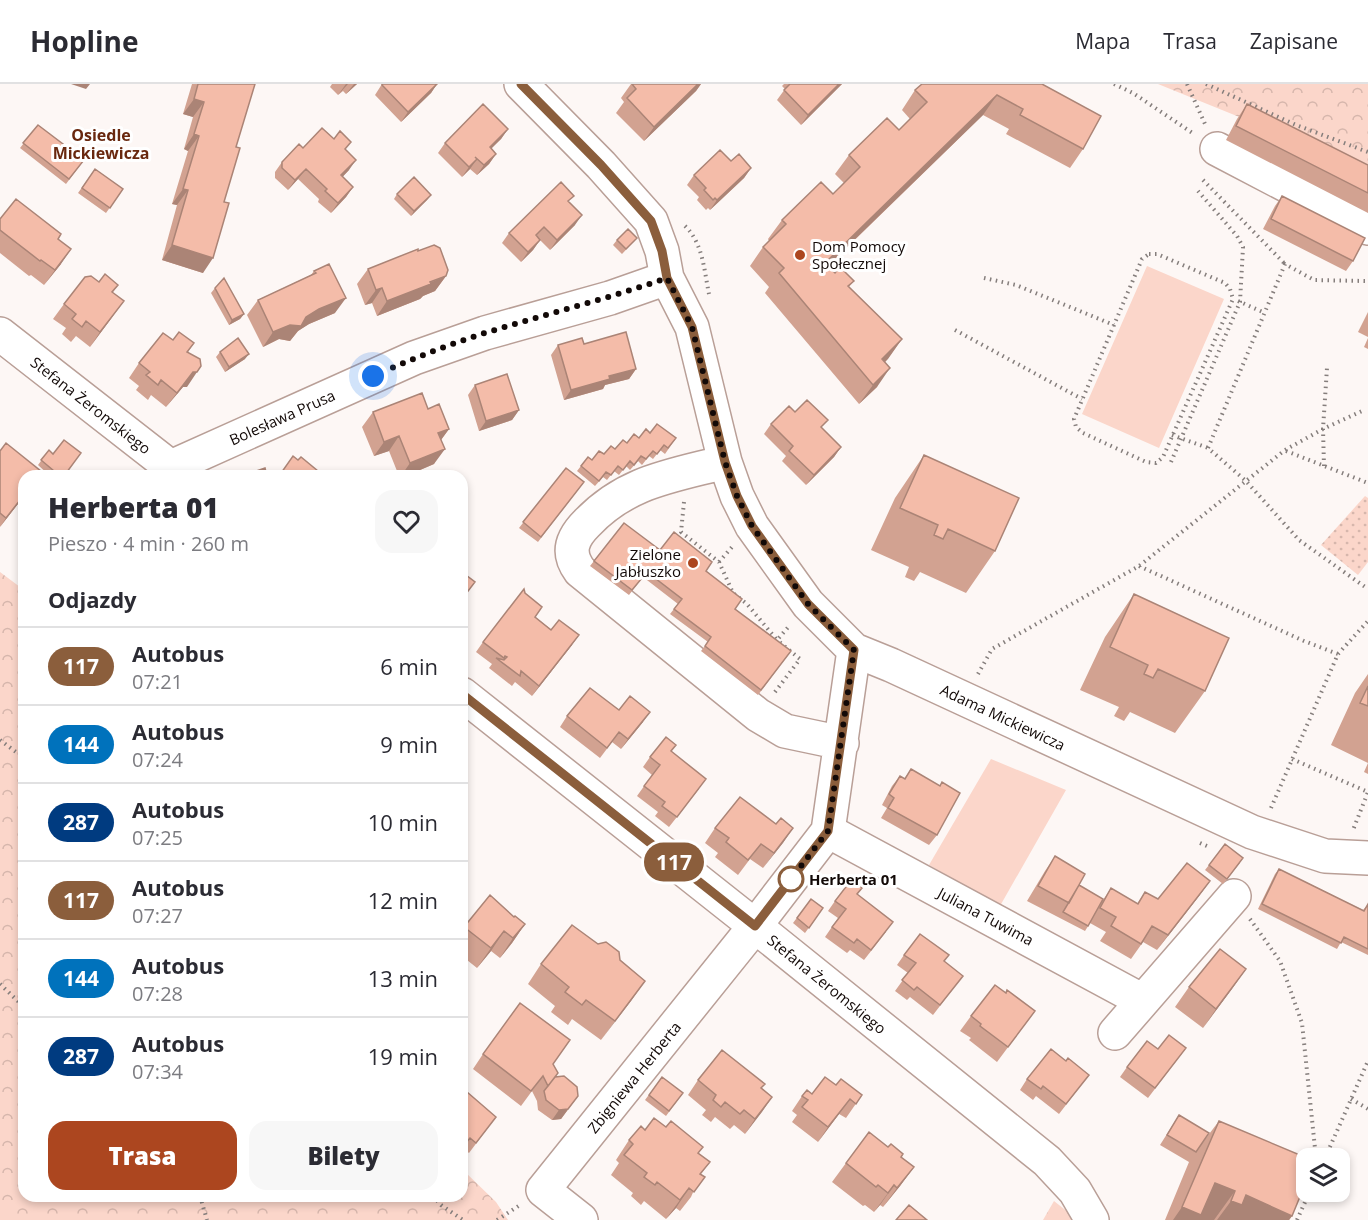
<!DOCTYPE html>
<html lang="pl">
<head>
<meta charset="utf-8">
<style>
	body { margin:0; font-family:"Open Sans",sans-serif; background:#f7f7f7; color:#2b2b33; height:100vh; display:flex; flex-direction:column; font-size:22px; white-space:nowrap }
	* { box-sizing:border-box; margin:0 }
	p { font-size:20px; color:#7c7c81 }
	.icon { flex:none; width:33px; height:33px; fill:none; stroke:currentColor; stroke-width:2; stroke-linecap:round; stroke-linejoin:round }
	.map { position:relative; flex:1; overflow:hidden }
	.details { position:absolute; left:18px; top:386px; width:450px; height:732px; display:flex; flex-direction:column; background:#fff; border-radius:18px; box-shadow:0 3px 9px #0003 }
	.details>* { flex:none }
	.badge { padding:0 12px; border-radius:20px; font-size:21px; line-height:39px }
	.tools { position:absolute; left:1296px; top:1064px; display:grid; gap:12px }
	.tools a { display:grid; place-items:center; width:54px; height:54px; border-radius:12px; background:#fff; box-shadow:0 3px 9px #0003; font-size:30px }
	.you { position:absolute; width:30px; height:30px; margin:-15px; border:4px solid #fff; border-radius:50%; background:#1a73e8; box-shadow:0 0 0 9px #1a73e833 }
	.map>.badge { position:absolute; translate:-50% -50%; box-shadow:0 0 0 3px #fff }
	h2 { padding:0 30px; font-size:22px; line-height:54px }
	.round { display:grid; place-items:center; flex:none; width:63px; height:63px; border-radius:18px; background:#f7f7f7 }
	.head { display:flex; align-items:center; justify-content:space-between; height:102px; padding:0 30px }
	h1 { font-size:28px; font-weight:800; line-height:45px }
	.primary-button { display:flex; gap:12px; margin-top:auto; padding:12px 30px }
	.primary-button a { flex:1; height:69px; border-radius:18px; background:#ac461f; color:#fff; font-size:24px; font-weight:800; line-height:69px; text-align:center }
	.primary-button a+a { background:#f7f7f7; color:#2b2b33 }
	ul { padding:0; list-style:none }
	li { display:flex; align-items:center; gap:18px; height:78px; padding:0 30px; border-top:2px solid #e1e1e2 }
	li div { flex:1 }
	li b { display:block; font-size:22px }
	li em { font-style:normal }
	li .badge { min-width:66px; font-weight:700; text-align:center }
	header { display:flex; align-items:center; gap:36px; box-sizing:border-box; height:84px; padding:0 30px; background:#fff; border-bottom:2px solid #e1e1e2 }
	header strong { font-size:28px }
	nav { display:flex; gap:33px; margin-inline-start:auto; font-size:21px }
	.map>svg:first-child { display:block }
</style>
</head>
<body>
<header>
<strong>Hopline</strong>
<nav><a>Mapa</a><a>Trasa</a><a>Zapisane</a></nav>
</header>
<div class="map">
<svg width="1368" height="1136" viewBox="0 0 1368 1136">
	<defs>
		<pattern id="forest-crowns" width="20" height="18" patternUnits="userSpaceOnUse" patternTransform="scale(1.5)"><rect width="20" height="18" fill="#fbd6ca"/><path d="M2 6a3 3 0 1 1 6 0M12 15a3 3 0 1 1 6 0" fill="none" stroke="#d6b6ac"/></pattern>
		<pattern id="park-dots" width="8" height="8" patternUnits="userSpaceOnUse" patternTransform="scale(1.5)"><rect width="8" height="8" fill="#fbd6ca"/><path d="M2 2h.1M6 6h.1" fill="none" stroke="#d6b6ac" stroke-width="1.8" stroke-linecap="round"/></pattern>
	</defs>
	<rect width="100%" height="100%" fill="#fdf7f5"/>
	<!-- grass -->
	<path fill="#fbd6ca" d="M1147 182 1224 215 1159 364 1082 330Z
		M991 675 1066 706 1000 822 929 781Z"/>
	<!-- forest -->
	<path fill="url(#forest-crowns)" d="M1158 0H1368V85L1185 11Z
		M0 488 24 506V1112H462V1085L496 1118 508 1136H0Z
		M1054 1117 1078 1136H1043Z"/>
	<!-- park -->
	<path fill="url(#park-dots)" d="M1365 412 1368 414V478L1358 491 1321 461Z"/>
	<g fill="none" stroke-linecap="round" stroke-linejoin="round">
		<defs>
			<path id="minor" d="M521 0 601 81 651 137 662 167 667 194 692 243 725 378 737 412 752 442 808 520 854 566 891 581 1252 748 1325 772 1368 774
				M1217 65 1368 144
				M0 250 182 392
				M725 378C672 392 627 397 587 439 572 454 566 468 580 487L758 631 785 647 842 659
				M171 383 414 274 485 249 610 214 667 194
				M462 610 755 842 1047 1077 1075 1107 1092 1136
				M828 747 1143 917
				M1115 949 1234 812
				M581 1136 543 1106 755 842 828 747 854 566"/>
		</defs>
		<!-- minor casing -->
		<use href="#minor" stroke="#b99f97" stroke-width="36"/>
		<!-- path -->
		<path stroke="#857e7c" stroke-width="4" stroke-dasharray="1.5 4.5" stroke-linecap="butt" d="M1114 0 1133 9 1194 50
			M1187 0 1205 40
			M1206 0 1296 41 1368 68
			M1203 96 1285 180
			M685 142C703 159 704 186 709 210
			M1149 170H1157L1225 199 1230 205 1233 215 1163 373 1156 379 1146 378 1083 349 1076 343 1074 335 1142 175Z
			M984 194 1016 201 1114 241
			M1365 197 1314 196 1285 180 1208 364 1246 397 1299 456 1368 505
			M1238 217 1265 229
			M955 246 1082 315
			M1172 351 1208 364
			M1286 367 1368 399
			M1171 378 1240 218 1243 163 1237 152 1198 107
			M1324 382 1323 345 1327 284
			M684 418 681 448 719 478 733 509 747 520 777 556 790 541
			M719 478 732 463
			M1139 482 1304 557 1338 570
			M978 590 992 565 1139 482 1285 366 1323 345 1362 327
			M775 608 800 575 777 556
			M0 656 24 674
			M1292 675 1368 708 1353 746
			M1271 724 1338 570 1368 537
			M1200 759 1209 763
			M1250 835 1280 877 1302 939 1316 1074
			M0 900 24 923
			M1351 1015 1368 1025
			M1325 1074 1368 977
			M200 1112 207 1136
			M433 1112 441 1121 463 1136
			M497 1136 520 1121
			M1297 1136 1310 1107"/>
		<!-- minor -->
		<use href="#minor" stroke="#fff" stroke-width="33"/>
	</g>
	<!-- wall -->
	<path fill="#d2a291" d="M192 0H255L236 63 203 189 162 176 177 121 172 120 188 67 184 65 193 33 183 30Z
		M332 0H357L346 10 343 7 338 11 330 3Z
		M382 0H437L431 9 401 38 375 11Z
		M631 0H701L696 7 644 57 616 29 624 18 621 14Z
		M784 0H842L801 41 777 16 785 5 782 2Z
		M1042 0 1083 65 1070 84 1006 50 1009 45 983 31 828 182 835 189 854 197 849 203 902 255 885 278 877 303 859 320 765 209 769 203 750 182 763 163 769 157 768 155 782 136 833 110 844 99 835 90 849 71 899 46 910 35 902 26 915 6Z
		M1247 20 1368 81V129L1226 56 1237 35Z
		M38 41 84 76 66 100 20 64Z
		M508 45 501 55 491 64 496 70 489 80 477 91 470 85 462 93 438 69 445 59Z
		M303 64 346 66 349 86 342 93 353 103 346 113 331 129 318 118 319 115 298 95 288 106 275 94V88L282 78Z
		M731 77 751 84 744 94 710 126 708 124 706 126 697 116 699 113 687 101 694 91Z
		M95 85 123 105 106 129 78 109Z
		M397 110 431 111 427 116 411 132 394 115Z
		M1282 112 1353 177 1346 187 1263 145 1275 122Z
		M569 118 575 141 550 166 540 156 533 166 521 178 502 159 509 149Z
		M0 135 61 180 44 201 31 191 29 192 0 169Z
		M637 154 622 170 613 161 617 156Z
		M418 167 446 192 435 207 423 212 420 215 377 232 372 219 365 221 357 200 368 185Z
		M314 187 335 229 309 240 298 247 290 257 279 255 263 263 247 231 258 216 311 191Z
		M99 198 118 201 113 208V232L90 263 76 252 71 258 62 250 66 244 53 235 64 220Z
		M215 204 244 230 240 235 229 241 211 209Z
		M1368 228V253L1358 248Z
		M1368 254V265L1364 263Z
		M173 256 194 259 188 268 187 303H183L166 323 151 311 148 316 136 306 139 302 129 294 139 279Z
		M584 260 636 285 629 295 605 301 603 305 564 316 551 271 558 261Z
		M220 268 245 275 225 288 216 273Z
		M475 301 519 326 512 336 479 347 468 311Z
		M428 325 449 345 441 356 434 380 406 392H399L389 367 374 372 362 343 373 328Z
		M795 328 822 344 841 363 834 373 806 401 782 377 786 372 764 350 771 340Z
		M650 349 676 354 665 370 660 366 653 375 649 372 642 381 638 377 630 386 626 382 619 391 614 387 607 396 603 393 595 402 577 387 588 373 592 376Z
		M49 366 64 392H50L38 381Z
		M0 367 24 412 0 443Z
		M924 371 995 467 966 509 920 488 914 497 905 493 909 483 871 466 895 414Z
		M566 384 584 398 538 458 519 444Z
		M24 473V483L20 480Z
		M594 477 706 487 735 525 791 567 758 611 701 567 708 558 670 530 678 520 643 493 629 511 590 482Z
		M525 509 535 533 572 561 532 612 515 598 512 602 489 584 492 580 476 568 483 558Z
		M1134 510 1205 607 1175 649 1130 628 1124 637 1114 632 1119 623 1080 606 1105 553Z
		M1368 590V679L1331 661 1355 609Z
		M619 626 643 638 621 665 612 658 600 674 560 643 567 632Z
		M671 667 699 705 669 743 655 732 658 728 637 712 652 691 643 683 650 673Z
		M1368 679V690L1364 688Z
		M911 685 937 751 929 761 881 734 887 724 882 721 892 702 900 692 904 695Z
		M776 740 793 744 763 784 750 775 738 791 715 773 718 769 705 759 715 744Z
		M1055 772 1079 801 1103 816 1111 804 1137 820 1145 808 1158 815 1210 797 1199 812 1157 866 1143 858 1131 875 1100 857 1106 848 1090 839 1085 847 1027 817 1045 787Z
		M1240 779 1223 800 1205 786 1209 781Z
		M1279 785 1363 826 1368 820V871L1341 858 1337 865 1258 825 1275 790Z
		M490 811 514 833 525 840 512 859 500 874 491 867 477 884 462 872V847Z
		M857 811 886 848 864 876 850 866 847 869 825 853 838 834 828 827 835 817Z
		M811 815 823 824 805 849 793 839Z
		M904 871 944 878 963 892 933 931 910 913 907 916 895 907 908 889 897 881Z
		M620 876 645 897 601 956 572 935 568 941 551 928 555 922 528 900 541 880Z
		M1246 885 1203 944 1175 923 1189 903Z
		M1006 909 1035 927 997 978 969 956 971 954 960 947 971 932Z
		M1186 964 1148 1014 1120 993 1127 983 1158 965Z
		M483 970 554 980 555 993 578 1012 561 1035 552 1036 538 1026 537 1017 532 1007 521 1022 473 985Z
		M1066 977 1089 991 1059 1030 1036 1012 1033 1016 1020 1006 1027 995Z
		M662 993 683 1009 666 1032 645 1016Z
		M698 996 762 1004 772 1013 745 1050 734 1041 730 1045 715 1033 711 1038 702 1031 706 1026 688 1011Z
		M836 1001 862 1011 846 1034 839 1030 818 1058 792 1038 797 1031 792 1027 802 1012 812 1010Z
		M462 1007 496 1033 469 1069 463 1064 462 1065Z
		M1179 1031 1203 1058 1219 1037 1292 1132 1289 1136H1165L1189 1078 1160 1061Z
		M645 1046 699 1070 710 1078 701 1090 691 1113 680 1127 676 1124 666 1135 644 1117 641 1121 631 1112 633 1109 611 1091 619 1079 616 1076 629 1056Z
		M901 1073 914 1083 900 1102 883 1123 880 1121 874 1128 865 1121 863 1122 832 1098 846 1079Z"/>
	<!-- shaded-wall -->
	<path fill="#ab8476" d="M71 0H90L86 5Z
		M346 0H348L338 11Z
		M354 0H357L346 10Z
		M437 0 431 9 401 38 408 28Z
		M698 0H701L696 7 644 57 654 43Z
		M839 0H842L801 41 808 31Z
		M997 11 983 31 811 198 825 179Z
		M194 15 204 18 193 33 183 30Z
		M508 45 501 55 483 73 490 63Z
		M194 50 199 52 188 67 184 65Z
		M496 70 489 80 477 91 484 81Z
		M477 75 470 85 462 93 469 83Z
		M356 76 349 86 334 102 341 91Z
		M751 84 744 94 710 126 717 116Z
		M306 85 298 95 288 106 295 96Z
		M353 103 346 113 331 129 338 119Z
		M183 105 188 106 177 121 172 120Z
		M431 111 427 116 411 132 414 127Z
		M582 131 575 141 550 166 557 156Z
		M540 156 533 166 521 178 528 168Z
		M172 161 213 174 203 189 162 176Z
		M71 165 61 180 44 201 55 186Z
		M446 192 435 207 423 212 420 215 377 232 387 217Z
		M382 204 372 219 365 221 376 206Z
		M346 214 335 229 309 240 298 247 290 257 279 255 263 263 273 248 306 233 319 225Z
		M124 217 113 232 90 263 100 248Z
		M244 230 240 235 229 241 232 236Z
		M902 255 888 275 869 294 882 275Z
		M249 270 245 275 225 288 229 283Z
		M201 282 187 303H183L166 323 193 288Z
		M890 284 877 303 859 320 873 301Z
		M636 285 629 295 605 301 603 305 564 316 571 306 609 292Z
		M519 326 512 336 479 347 486 337Z
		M449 345 438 360V349Z
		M399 352 389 367 374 372 384 358Z
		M841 363 834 373 806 401 814 391Z
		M445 365 434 380 406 392H401L410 379Z
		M24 411V412L0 443 6 434Z
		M579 551 572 561 532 612 539 602Z
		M650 628 643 638 621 665 628 655Z
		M793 744 783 759 763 784 774 769Z
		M1210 797 1199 812 1157 866 1168 851Z
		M525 840 512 859 500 874 513 854Z
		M504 847 491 867 477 884 491 864Z
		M1246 885 1232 905 1203 944 1216 925Z
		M645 897 631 917 601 956 615 937Z
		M578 1012 561 1035 552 1036 559 1026Z
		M772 1013 762 1028 745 1050 755 1035Z
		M850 1015 839 1030 818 1058 828 1043Z
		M914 1083 900 1102 883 1123 897 1104Z
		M1215 1099 1235 1107 1214 1136H1173L1182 1123Z
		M894 1101 880 1121 874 1128 888 1109Z
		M689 1104 676 1124 666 1135 680 1116Z
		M1246 1111 1292 1132 1289 1136H1217L1231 1117Z"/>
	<!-- building -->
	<path fill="#f4bca9" stroke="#ab8476" stroke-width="1.5" d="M198 0H255L236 63 240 64 224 118 229 119 213 174 172 161 188 106 183 105 199 52 194 50 204 18 194 15Z
		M382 0H437L408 28 382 1Z
		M632 0H698L654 43 627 14 636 5Z
		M790 0H839L808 31 784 6Z
		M922 0H1042L1101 32 1083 65 1020 31 1023 25 997 11 825 179 835 189 840 183 854 197 848 202 902 255 882 275 890 284 873 301 779 189 784 184 763 163 786 140 782 136 821 98 833 110 860 83 849 71 887 34 899 46 927 18 915 6Z
		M483 20 508 45 490 63 496 70 484 81 475 73 477 75 469 83 445 59Z
		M1247 20 1368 81V109L1236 42Z
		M38 41 84 76 69 95 23 59Z
		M322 44 334 55 340 47 351 58 345 65 356 76 341 91 353 103 338 119 325 107 327 105 306 85 295 96 282 84V78L299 60 303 64Z
		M720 66 731 77 739 70 751 84 717 116 715 114 713 116 704 106 706 104 694 91Z
		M95 85 123 105 110 124 82 104Z
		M414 93 431 111 414 127 397 110Z
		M561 98 574 112 568 117 582 131 557 156 544 143 536 151 540 156 528 168 509 149Z
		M1282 112 1365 154 1353 177 1271 135Z
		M16 115 61 150 58 155 71 165 55 186 41 176 40 177 0 146V135Z
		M628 145 637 154 626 165 617 156Z
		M434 161 440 164 448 186 446 192 430 198 431 200 387 217 382 204 376 206 368 185 418 165V167Z
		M329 180 346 214 319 225 306 233 301 242 290 241 273 248 258 216 316 189 314 187Z
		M105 190 118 201 112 208 124 217 100 248 86 237 82 243 72 235 76 230 64 220 85 193 91 192 99 198Z
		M224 194 244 230 232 236 215 204Z
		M179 248 194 259 187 268 200 275 201 282 197 288H193L177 309 161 296 158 301 146 291 150 288 139 279 163 249 173 256Z
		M626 248 636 285 609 292 610 295 571 306 558 261 582 254 584 260Z
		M238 254 249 270 229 283 220 268Z
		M507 290 519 326 486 337 475 301Z
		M422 309 428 325 439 320 449 345 438 349 445 365 410 379 399 352 384 358 373 328Z
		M807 316 828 336 821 343 841 363 814 391 789 367 793 362 771 340 789 322 795 328Z
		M657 340 676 354 668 364 664 361 657 370 653 367 646 375 641 372 634 381 630 377 623 386 618 382 611 391 606 388 599 397 581 382 588 373 592 376 599 367 604 370 611 362 615 365 623 356 627 359 634 350 639 354 646 345 650 349Z
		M64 356 81 369 64 392H60L41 376 49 366 53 370Z
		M6 359 42 388 39 392H24V411L6 434 0 429V367Z
		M924 371 1019 414 995 467 948 445 943 455 934 451 938 441 900 424Z
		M293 372 298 376 301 373 324 392H279Z
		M265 384 267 392H242Z
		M566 384 584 398 541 453 523 438Z
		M624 439 660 466 674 448 712 478 706 487 742 515 735 525 791 567 761 606 705 562 711 553 674 525 682 515 647 488 632 506 594 477Z
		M462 488 475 498 462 515Z
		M524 505 525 509 542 523 535 533 551 546 559 536 579 551 539 602 521 587 520 592 496 574 504 576 507 573 505 572 504 574 483 558Z
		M1134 510 1229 554 1205 607 1158 585 1153 594 1144 590 1148 581 1110 563Z
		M1368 602V622L1360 619Z
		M590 604 619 626 630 612 650 628 628 655 619 648 607 664 567 632Z
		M666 653 676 661 671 667 706 695 677 733 662 722 665 718 644 702 660 681 650 673Z
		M911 685 940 702 942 698 960 709 937 751 888 724 894 714 889 710 900 692 905 695Z
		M740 713 776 740 781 734 793 744 774 769 761 760 748 776 726 758 729 754 715 744Z
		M1225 760 1243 774 1227 795 1209 781Z
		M1055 772 1085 790 1069 819 1038 802Z
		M1187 779 1210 797 1168 851 1152 842 1141 860 1111 842 1116 833 1100 824 1111 804 1138 820 1145 808 1158 815Z
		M1279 785 1364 827 1368 820V865L1344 853 1341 859 1262 820Z
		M852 795 862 804 857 810 893 838 871 866 857 855 854 859 832 843 846 825 835 817Z
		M1079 801 1103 815 1088 842 1063 828Z
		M490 811 514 833 515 832 525 840 513 854 504 847 491 864 464 843Z
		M811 815 823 824 809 844 797 834Z
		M572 841 598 860 606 858 619 868 620 876 645 897 615 937 586 916 582 921 565 908 569 903 541 880Z
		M920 850 949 871 944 877 963 892 940 921 917 903 914 906 902 896 916 879 904 871Z
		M1220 865 1246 885 1216 925 1189 903Z
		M995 901 1006 909 1007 906 1035 927 1008 963 980 942 981 940 971 932Z
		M520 919 570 956 553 980 558 989 548 1002 543 992 531 1007 483 970Z
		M1169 951 1186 964 1155 1004 1127 983 1147 957 1158 965Z
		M1051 965 1066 977 1068 974 1089 991 1066 1020 1043 1002 1041 1005 1027 995Z
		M722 966 765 1000 761 1004 772 1013 755 1035 744 1026 740 1030 725 1018 721 1023 713 1016 716 1011 698 996Z
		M564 992 577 1003 578 1012 568 1025 559 1026 546 1016 544 1007 555 993Z
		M662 993 683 1009 669 1027 649 1011Z
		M825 993 836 1001 841 995 862 1011 856 1020 850 1015 828 1043 802 1023 808 1016 802 1012 807 1006 812 1010Z
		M462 1007 465 1010 467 1008 496 1033 476 1059 470 1054 465 1060 462 1058Z
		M1179 1031 1209 1049 1196 1068 1167 1051Z
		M654 1034 666 1043 671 1037 703 1063 698 1069 710 1078 700 1090 705 1093 694 1108 689 1104 680 1116 657 1098 655 1101 644 1093 647 1089 624 1071 633 1060 629 1056 641 1042 645 1046Z
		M1219 1037 1307 1074 1306 1098 1292 1132 1246 1111 1242 1121 1231 1117 1235 1107 1215 1099 1201 1131 1182 1123Z
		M869 1048 888 1063 891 1060 903 1070 901 1073 914 1083 897 1104 894 1101 888 1109 878 1101 876 1103 846 1079Z
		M909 1121 927 1136H896Z"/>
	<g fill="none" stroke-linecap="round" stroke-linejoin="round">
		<defs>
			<path id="line" d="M462 610 755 842 828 747 854 566 808 520 752 442 737 412 725 378 692 243 667 194 662 167 651 137 601 81 521 0"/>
		</defs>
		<!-- line casing -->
		<use href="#line" stroke="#fff" stroke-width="14"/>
		<!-- line -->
		<use href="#line" stroke="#8b5e3c" stroke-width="9"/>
		<!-- walk -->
		<path stroke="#120907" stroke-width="6" stroke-dasharray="0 10.8" d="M373 292C410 276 447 261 485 249 546 230 607 215 667 194L692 243 725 378 737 412 752 442 808 520 854 566 828 747 791 795"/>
	</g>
	<!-- markers -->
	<g fill="#ac461f" stroke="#fff" stroke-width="2">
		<circle cx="800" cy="171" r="6"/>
		<circle cx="693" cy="479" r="6"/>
	</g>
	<circle fill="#fff" stroke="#8b5e3c" stroke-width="3" cx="791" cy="795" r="12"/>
	<g text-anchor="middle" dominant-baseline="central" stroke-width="6" stroke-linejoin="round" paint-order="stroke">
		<!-- poi labels -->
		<g font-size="15" fill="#120907" stroke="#fff" text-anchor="start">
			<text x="812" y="162">Dom Pomocy<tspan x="812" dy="17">Społecznej</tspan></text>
			<text x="681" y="470" text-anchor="end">Zielone<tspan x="681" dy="17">Jabłuszko</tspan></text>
		</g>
		<!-- street labels -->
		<g font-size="15" fill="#120907" stroke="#fff">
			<text transform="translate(91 321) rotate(38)">Stefana Żeromskiego</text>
			<text transform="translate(282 333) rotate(-24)">Bolesława Prusa</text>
			<text transform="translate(1003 633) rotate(25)">Adama Mickiewicza</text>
			<text transform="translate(986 832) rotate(28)">Juliana Tuwima</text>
			<text transform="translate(827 900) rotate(39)">Stefana Żeromskiego</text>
			<text transform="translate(634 993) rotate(-51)">Zbigniewa Herberta</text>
		</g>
		<!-- stop labels -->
		<g font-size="15" font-weight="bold" fill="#120907" stroke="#fff" text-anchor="start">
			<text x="809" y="795">Herberta 01</text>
		</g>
		<!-- neighbourhood labels -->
		<g font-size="16" font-weight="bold" fill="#69280f" stroke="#fff">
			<text x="101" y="51">Osiedle<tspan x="101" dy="18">Mickiewicza</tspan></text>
		</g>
	</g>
</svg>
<div class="tools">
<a><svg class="icon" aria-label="layers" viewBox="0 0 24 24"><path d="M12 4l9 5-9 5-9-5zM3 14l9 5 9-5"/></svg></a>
</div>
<div class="you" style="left:373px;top:292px"></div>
<b class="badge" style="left:674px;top:778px;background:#8b5e3c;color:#fff">117</b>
<section class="details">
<div class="head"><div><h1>Herberta 01</h1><p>Pieszo · 4 min · 260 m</p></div><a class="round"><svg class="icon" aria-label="heart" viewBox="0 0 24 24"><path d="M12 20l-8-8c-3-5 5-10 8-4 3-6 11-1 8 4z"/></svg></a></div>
<h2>Odjazdy</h2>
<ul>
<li><span class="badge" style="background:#8b5e3c;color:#fff">117</span><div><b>Autobus</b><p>07:21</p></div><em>6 min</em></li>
<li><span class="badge" style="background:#0072bc;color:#fff">144</span><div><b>Autobus</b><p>07:24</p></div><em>9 min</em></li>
<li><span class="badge" style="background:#003b80;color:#fff">287</span><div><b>Autobus</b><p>07:25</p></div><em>10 min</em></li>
<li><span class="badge" style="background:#8b5e3c;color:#fff">117</span><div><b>Autobus</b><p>07:27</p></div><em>12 min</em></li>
<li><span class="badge" style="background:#0072bc;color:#fff">144</span><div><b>Autobus</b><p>07:28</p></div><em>13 min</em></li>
<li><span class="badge" style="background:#003b80;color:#fff">287</span><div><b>Autobus</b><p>07:34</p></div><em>19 min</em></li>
</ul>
<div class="primary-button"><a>Trasa</a><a>Bilety</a></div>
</section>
</div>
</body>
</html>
